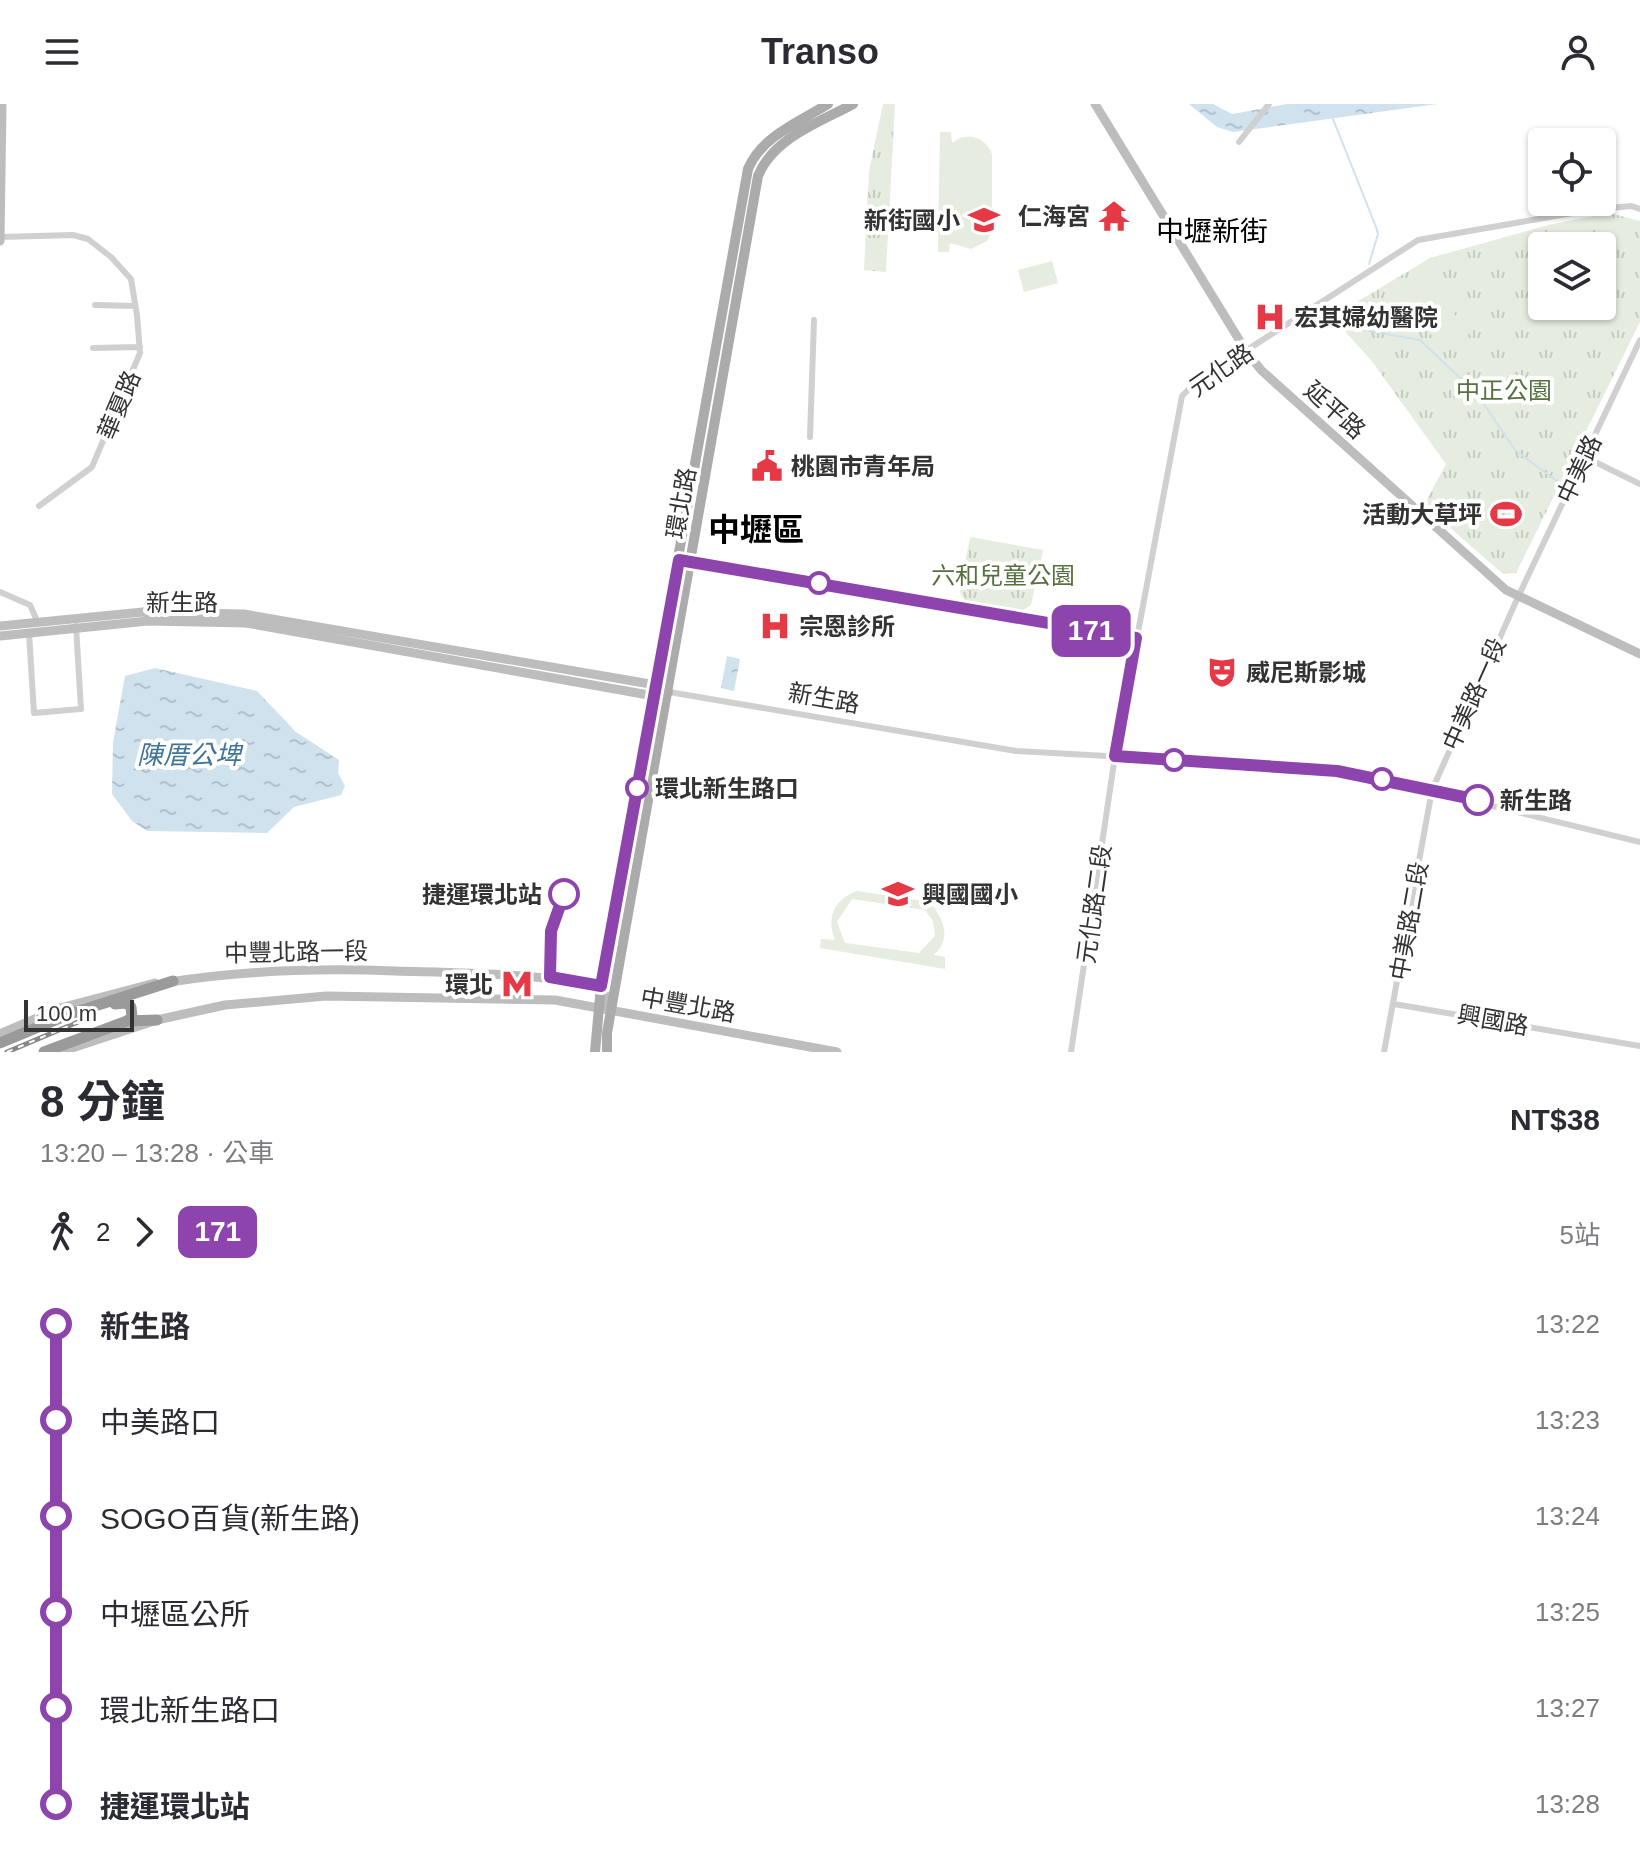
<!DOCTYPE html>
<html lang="zh-TW">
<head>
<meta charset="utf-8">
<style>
	body { margin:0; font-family:Arial,"Noto Sans TC",sans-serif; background:#f2f2f3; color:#2b2b33; height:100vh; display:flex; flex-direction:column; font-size:30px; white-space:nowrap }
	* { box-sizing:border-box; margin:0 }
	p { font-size:26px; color:#7c7c81 }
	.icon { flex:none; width:44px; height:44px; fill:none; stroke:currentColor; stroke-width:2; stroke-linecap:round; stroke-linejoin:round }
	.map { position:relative; height:948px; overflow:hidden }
	.panel { display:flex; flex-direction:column; background:#fff; flex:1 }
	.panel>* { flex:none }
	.badge { padding:0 16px; border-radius:12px; font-size:28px; line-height:52px }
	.buttons { position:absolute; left:1528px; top:24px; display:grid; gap:16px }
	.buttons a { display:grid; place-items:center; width:88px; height:88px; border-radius:8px; background:#fff; box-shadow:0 2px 6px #0004; font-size:40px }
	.scale { position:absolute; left:24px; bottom:20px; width:110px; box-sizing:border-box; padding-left:8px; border:4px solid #333; border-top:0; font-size:22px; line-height:28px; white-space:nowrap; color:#333; -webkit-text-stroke:6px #fff; paint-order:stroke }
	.map>.badge { position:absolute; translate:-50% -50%; box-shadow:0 0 0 4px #fff }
	.legs { display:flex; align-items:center; gap:12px; height:88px; padding:0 40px; font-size:26px }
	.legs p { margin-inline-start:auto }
	.overview { display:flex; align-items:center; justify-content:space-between; height:136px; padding:0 40px }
	h1 { font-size:44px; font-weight:700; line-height:60px }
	ul { padding:0 40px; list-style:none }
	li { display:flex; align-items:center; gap:28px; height:96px; font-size:30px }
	li i { display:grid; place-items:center; width:12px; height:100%; margin:0 10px; background:currentColor }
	li i::after { content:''; width:20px; height:20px; margin:-10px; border:6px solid; border-radius:50%; background:#fff }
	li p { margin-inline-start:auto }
	li:first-child i { background:linear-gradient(#0000 50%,currentColor 0) }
	li:last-child i { background:linear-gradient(currentColor 50%,#0000 0) }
	header { display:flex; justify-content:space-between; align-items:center; height:104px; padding:0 40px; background:#fff; font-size:36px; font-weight:700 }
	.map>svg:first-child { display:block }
</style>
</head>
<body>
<header><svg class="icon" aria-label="menu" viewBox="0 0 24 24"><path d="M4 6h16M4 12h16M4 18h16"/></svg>Transo<svg class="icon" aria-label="person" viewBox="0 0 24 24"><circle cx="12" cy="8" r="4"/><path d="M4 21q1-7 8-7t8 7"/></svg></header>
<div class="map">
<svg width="1640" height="948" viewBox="0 0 1640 948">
	<defs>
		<pattern id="grass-tufts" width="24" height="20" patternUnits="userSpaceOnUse" patternTransform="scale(2)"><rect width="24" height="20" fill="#e6ecdf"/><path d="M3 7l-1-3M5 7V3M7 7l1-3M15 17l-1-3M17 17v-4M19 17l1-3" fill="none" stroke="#c6cbc0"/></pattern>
		<pattern id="water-ripples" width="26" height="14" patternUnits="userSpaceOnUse" patternTransform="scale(2)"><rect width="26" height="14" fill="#cfe2ee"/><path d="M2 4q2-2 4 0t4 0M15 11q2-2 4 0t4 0" fill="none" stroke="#b2c2cd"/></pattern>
	</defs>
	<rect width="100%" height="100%" fill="#fff"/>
	<!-- grass -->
	<path fill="url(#grass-tufts)" fill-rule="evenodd" d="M883 0H895L886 168 864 166 869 67Z
		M1610 109 1640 117V218L1516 469 1503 470 1424 401 1446 360 1371 256 1332 213 1430 154 1548 121ZM1542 142H1602V202H1542Z
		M970 433 1043 446 1031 501 1023 506 964 496 960 488Z"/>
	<!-- pitch -->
	<path fill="#e6ecdf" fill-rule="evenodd" d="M940 28H951L952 39C966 27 985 32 992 50V128L987 137 971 145 950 139 949 148H938Z
		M1052 157 1058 179 1024 188 1018 166Z
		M1420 169 1470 229 1446 249 1396 188Z
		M857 787 930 798C944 816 952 834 934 851L945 853V865L820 844 821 835 835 836C826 814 834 795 857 787ZM852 795 925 806 933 817 935 832 919 849 845 839 837 818Z"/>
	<!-- water -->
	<path fill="url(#water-ripples)" d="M1189 0H1213L1232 10 1287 0H1437L1233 28 1217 23Z
		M727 552 740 555 734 587 721 584Z
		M155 564 257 587 296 628 339 656 338 669 345 682 341 691 294 703 267 729 147 727 132 717 112 690 113 638 125 572Z"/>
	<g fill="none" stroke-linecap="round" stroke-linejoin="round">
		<!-- stream -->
		<path stroke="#cfe2ee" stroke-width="2" d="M1333 15 1376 123 1378 130 1369 160
			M1337 203 1364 226 1420 236 1477 290 1515 346 1557 377"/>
		<!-- street -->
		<path stroke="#d0d0d0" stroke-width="6" d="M1239 38 1269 0
			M0 133 73 131 88 135 111 153 131 175 137 211 140 249 92 363 39 402
			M95 201 135 202
			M93 244 140 243
			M810 333 814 216
			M1585 353 1640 380
			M756 468 795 475
			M0 488 30 501 38 519
			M29 529 34 609 81 605 76 522
			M669 588 1016 647 1271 661 1365 671 1640 738
			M1394 900 1640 942
			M1071 948 1115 652 1182 292 1194 280 1418 136 1590 106 1631 102 1640 105
			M1384 948 1432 686 1518 493 1640 236"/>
		<!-- secondary -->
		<path stroke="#bdbdbd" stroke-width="9" d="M1095 0 1246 247 1261 266 1506 486 1640 550
			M0 137 2 0
			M0 522 143 508 244 510 656 581 669 588
			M0 532 148 517 246 519 654 592 669 588
			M170 878C246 866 318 864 395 867 464 869 533 869 601 882L612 907
			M0 930 60 904 155 879
			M60 948 157 916 225 901 326 892 555 896 837 948"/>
		<!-- primary -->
		<path stroke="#ababab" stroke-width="10" d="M595 948 601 882 748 65C762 32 799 18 828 0
			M607 948V929L758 72C773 34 820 18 853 0"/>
		<!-- highway -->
		<path stroke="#9a9a9a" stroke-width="11" d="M115 900 126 899 131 903 132 913 127 917
			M0 939 70 910 173 877
			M44 948 127 917 157 916"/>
		<defs>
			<path id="rail" d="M7 948 78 918"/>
		</defs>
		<!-- rail casing -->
		<use href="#rail" stroke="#888" stroke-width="5"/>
		<!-- rail -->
		<use href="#rail" stroke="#fff" stroke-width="2" stroke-dasharray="6" stroke-linecap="butt"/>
	</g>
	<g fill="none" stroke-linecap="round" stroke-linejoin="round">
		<defs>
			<path id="line-1" d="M564 790 551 827 550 873 601 882 679 456 1136 534 1115 652 1337 667 1478 696"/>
		</defs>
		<!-- line-1 casing -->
		<use href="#line-1" stroke="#fff" stroke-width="18"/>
		<!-- line-1 -->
		<use href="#line-1" stroke="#8e44ad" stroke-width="12"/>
	</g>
	<!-- icons -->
	<defs>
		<symbol id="temple-bare" viewBox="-9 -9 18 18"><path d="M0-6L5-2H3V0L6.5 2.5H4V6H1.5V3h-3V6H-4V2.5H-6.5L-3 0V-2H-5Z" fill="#e63946" stroke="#fff" stroke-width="2.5" paint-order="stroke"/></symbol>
		<symbol id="school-bare" viewBox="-9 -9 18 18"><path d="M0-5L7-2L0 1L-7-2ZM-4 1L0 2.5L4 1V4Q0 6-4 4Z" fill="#e63946" stroke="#fff" stroke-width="2.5" paint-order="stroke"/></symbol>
		<symbol id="hospital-bare" viewBox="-9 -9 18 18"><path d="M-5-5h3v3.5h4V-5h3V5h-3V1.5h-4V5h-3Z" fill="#e63946" stroke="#fff" stroke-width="2.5" paint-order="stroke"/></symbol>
		<symbol id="civic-bare" viewBox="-9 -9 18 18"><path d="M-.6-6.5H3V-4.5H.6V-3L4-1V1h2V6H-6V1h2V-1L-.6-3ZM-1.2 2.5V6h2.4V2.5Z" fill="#e63946" stroke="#fff" stroke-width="2.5" paint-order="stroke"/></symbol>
		<symbol id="stadium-bare" viewBox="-9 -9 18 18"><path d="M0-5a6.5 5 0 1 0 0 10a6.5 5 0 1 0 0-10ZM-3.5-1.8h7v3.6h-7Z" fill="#e63946" stroke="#fff" stroke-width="2.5" paint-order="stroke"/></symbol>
		<symbol id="theatre-bare" viewBox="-9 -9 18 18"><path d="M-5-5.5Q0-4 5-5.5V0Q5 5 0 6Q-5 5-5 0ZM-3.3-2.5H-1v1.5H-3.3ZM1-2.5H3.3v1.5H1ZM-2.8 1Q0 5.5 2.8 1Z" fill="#e63946" stroke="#fff" stroke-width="2.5" paint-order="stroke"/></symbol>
		<symbol id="metro-bare" viewBox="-9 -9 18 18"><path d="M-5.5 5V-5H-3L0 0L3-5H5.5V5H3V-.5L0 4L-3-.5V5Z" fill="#e63946" stroke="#fff" stroke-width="2.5" paint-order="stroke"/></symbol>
	</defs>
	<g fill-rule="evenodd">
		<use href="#temple-bare" x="1092" y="90" width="44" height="44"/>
		<use href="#school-bare" x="962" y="94" width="44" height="44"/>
		<use href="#hospital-bare" x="1248" y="191" width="44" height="44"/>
		<use href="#civic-bare" x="745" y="340" width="44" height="44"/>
		<use href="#stadium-bare" x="1484" y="388" width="44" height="44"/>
		<use href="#hospital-bare" x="753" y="500" width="44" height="44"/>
		<use href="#theatre-bare" x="1200" y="546" width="44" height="44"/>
		<use href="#school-bare" x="876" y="768" width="44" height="44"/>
		<use href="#metro-bare" x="495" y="858" width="44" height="44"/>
	</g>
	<!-- markers -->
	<g fill="#fff" stroke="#8e44ad" stroke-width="4">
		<circle cx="819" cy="479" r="10"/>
		<circle cx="1174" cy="656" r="10"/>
		<circle cx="1382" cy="675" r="10"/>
		<circle cx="637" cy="684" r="10"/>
		<circle cx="1478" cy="696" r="14"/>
		<circle cx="564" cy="790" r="14"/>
	</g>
	<g text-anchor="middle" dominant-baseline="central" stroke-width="8" stroke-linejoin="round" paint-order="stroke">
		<!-- poi labels -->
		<g font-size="24" font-weight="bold" fill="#333" stroke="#fff" text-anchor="start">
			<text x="1090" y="112" text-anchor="end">仁海宮</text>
			<text x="960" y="116" text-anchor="end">新街國小</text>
			<text x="1294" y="213">宏其婦幼醫院</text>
			<text x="791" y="362">桃園市青年局</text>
			<text x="1482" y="410" text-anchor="end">活動大草坪</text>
			<text x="799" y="522">宗恩診所</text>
			<text x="1246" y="568">威尼斯影城</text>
			<text x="922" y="790">興國國小</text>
			<text x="493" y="880" text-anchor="end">環北</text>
		</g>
		<!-- street labels -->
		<g font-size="24" fill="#333" stroke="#fff">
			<text transform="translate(1221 266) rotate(-35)">元化路</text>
			<text transform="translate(119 301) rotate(-67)">華夏路</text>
			<text transform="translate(1335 306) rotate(42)">延平路</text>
			<text transform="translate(1579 365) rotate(-65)">中美路</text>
			<text transform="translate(681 399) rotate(-80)">環北路</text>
			<text x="182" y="498">新生路</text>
			<text transform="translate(1474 590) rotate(-66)">中美路一段</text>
			<text transform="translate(824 594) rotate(10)">新生路</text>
			<text transform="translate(1094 800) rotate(-82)">元化路二段</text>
			<text transform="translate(1409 817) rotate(-80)">中美路二段</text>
			<text transform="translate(296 848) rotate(-1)">中豐北路一段</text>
			<text transform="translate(688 901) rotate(10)">中豐北路</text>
			<text transform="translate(1493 916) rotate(10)">興國路</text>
		</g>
		<!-- park labels -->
		<g font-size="24" fill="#56703f" stroke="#fff">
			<text x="1504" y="286">中正公園</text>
			<text x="1003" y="471">六和兒童公園</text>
		</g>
		<!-- stop labels -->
		<g font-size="24" font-weight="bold" fill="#333" stroke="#fff" text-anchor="start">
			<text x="655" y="684">環北新生路口</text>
			<text x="1500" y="696">新生路</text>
			<text x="542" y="790" text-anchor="end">捷運環北站</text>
		</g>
		<!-- water labels -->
		<g font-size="26" font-style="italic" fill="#3f7597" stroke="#fff">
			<text x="189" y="651">陳厝公埤</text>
		</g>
		<!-- quarter labels -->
		<g font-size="28" fill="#000" stroke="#fff">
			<text x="1212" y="127">中壢新街</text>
		</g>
		<!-- district labels -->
		<g font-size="32" font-weight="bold" fill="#000" stroke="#fff">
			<text x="756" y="426">中壢區</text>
		</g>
	</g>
</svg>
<div class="buttons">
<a><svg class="icon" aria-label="locate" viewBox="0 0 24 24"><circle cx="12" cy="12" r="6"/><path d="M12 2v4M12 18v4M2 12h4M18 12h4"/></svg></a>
<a><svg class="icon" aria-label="layers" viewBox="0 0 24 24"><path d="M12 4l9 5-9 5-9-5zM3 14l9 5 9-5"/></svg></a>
</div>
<div class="scale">100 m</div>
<b class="badge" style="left:1091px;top:527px;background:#8e44ad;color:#fff">171</b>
</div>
<section class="panel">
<div class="overview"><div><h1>8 分鐘</h1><p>13:20 – 13:28 · 公車</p></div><b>NT$38</b></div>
<div class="legs"><svg class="icon" aria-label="walk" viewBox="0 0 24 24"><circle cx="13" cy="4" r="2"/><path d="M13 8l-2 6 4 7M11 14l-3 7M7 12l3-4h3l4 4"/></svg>2<svg class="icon" aria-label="forward" viewBox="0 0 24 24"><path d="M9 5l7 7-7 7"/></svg><b class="badge" style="background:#8e44ad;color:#fff">171</b><p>5站</p></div>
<ul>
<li><i style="color:#8e44ad"></i><b>新生路</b><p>13:22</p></li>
<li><i style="color:#8e44ad"></i><span>中美路口</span><p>13:23</p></li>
<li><i style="color:#8e44ad"></i><span>SOGO百貨(新生路)</span><p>13:24</p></li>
<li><i style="color:#8e44ad"></i><span>中壢區公所</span><p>13:25</p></li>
<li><i style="color:#8e44ad"></i><span>環北新生路口</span><p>13:27</p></li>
<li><i style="color:#8e44ad"></i><b>捷運環北站</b><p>13:28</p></li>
</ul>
</section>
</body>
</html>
